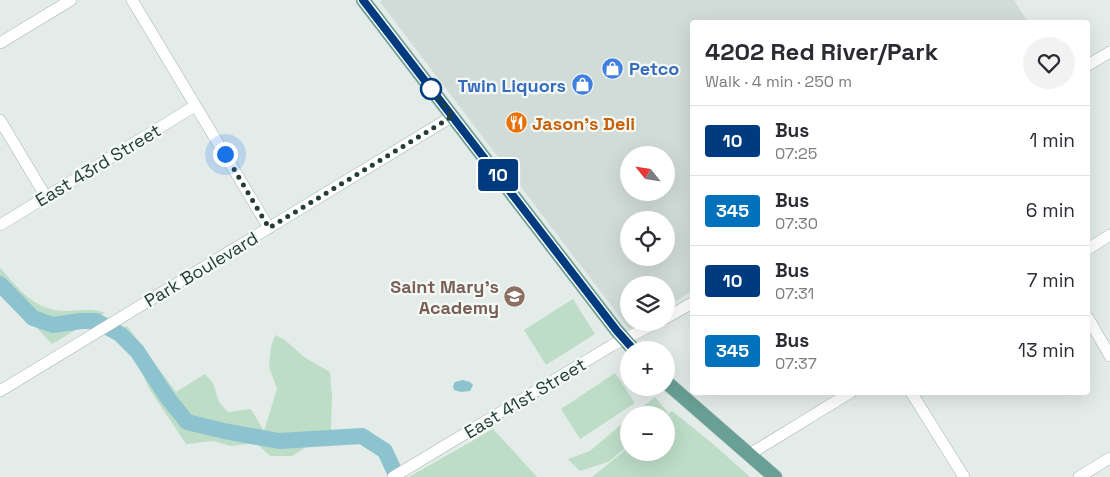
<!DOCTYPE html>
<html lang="en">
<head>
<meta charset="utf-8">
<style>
	body { margin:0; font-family:"Space Grotesk",sans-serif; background:#f2f2f3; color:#2b2b33; height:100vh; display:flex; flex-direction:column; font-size:19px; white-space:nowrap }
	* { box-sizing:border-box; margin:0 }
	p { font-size:16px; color:#7c7c81 }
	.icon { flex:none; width:28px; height:28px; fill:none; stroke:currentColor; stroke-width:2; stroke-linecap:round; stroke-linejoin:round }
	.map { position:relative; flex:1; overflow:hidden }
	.sheet { position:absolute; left:690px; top:20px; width:400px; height:375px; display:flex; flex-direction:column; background:#fff; border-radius:5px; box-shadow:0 5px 20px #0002 }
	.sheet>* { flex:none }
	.badge { padding:0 10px; border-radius:4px; font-size:18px; line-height:32px }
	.needle { width:32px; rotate:300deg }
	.fabs { position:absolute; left:620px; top:146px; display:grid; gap:10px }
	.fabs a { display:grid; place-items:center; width:55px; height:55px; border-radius:50%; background:#fff; box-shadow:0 5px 20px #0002; font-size:25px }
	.you { position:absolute; width:25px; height:25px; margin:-12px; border:4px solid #fff; border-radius:50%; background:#1a73e8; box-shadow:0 0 0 8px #1a73e833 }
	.map>.badge { position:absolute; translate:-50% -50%; box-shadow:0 0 0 2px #fff }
	.round { display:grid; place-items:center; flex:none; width:52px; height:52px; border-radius:26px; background:#f2f2f3 }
	.summary { display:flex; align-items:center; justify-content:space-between; height:85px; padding:0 15px }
	h1 { font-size:24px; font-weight:700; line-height:38px }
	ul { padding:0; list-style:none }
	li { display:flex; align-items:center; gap:15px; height:70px; padding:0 15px; border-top:1px solid #e1e1e2 }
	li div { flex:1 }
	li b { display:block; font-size:19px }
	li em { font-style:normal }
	li .badge { min-width:55px; font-weight:700; text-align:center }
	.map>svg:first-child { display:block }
</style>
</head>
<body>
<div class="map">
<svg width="1110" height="477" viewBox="0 0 1110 477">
	<rect width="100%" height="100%" fill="#e3ece9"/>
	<!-- built -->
	<path fill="#d1dcd8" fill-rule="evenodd" d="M383 0H1014L1028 22H692V291L666 307V285H629V322L641 323 629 329 380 2ZM629 155H666V192H629ZM629 220H666V258H629Z"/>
	<!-- green -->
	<path fill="#bdddc7" d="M0 268C22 292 35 312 70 311 82 310 94 308 105 313L52 344 0 289Z
		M573 299 595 334 546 365 524 330Z
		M127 326 176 392 205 374 213 383 219 402 228 412 251 409 264 431 277 389 269 367 271 347 275 335 285 340 304 357 330 372 332 397 331 431 292 456H270L256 443 230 446 214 441 186 444 150 390 134 355 112 336Z
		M615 373 635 403 580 439 561 409Z
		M655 397 668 413 665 415H633Z
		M672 411 713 444 750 477H592L629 447V452H666V416Z
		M629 418V445L608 462 580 471 568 459 590 451Z
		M493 429 537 477H409Z"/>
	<!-- water -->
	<path fill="#8dc2cf" d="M463 380 470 382 473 385 470 391 461 392 454 390 453 386 455 382Z"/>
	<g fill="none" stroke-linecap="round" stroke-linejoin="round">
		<!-- river -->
		<path stroke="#8dc2cf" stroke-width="16" d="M0 284 33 318 53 325 81 321H96L120 334 137 351 167 397 187 422 224 431 279 441 362 436 385 451 397 477"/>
		<defs>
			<path id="minor" d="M132 0 269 228
				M0 43 71 0
				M1088 65 1110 52
				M0 120 46 197
				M0 225 195 106
				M1088 249 1110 235
				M666 318 692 303
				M1088 318 1110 356
				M0 391 453 116
				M911 392 964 477
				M750 454 851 392
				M393 477 611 346 658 322
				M1079 477 1110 458"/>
			<path id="major" d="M363 0 617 331 634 350
				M666 382 775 477"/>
		</defs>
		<!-- minor casing -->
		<use href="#minor" stroke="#a6b4b0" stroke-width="12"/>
		<!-- major casing -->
		<use href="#major" stroke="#c1c9c7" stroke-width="15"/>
		<!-- minor -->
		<use href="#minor" stroke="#fff" stroke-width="11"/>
		<!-- major -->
		<use href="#major" stroke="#69a095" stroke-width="14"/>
	</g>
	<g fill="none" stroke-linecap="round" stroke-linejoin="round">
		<defs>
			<path id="line" d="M363 0 617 331 634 350"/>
		</defs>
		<!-- line casing -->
		<use href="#line" stroke="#fff" stroke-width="11"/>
		<!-- line -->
		<use href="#line" stroke="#003b80" stroke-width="8"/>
		<!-- walk -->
		<path stroke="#233d37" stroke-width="5" stroke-dasharray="0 9" d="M225 154 269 228 453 116 431 89"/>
	</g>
	<!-- icons -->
	<defs>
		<symbol id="shop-disc" viewBox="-11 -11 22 22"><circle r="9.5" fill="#3f7fe0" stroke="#f4f9f6"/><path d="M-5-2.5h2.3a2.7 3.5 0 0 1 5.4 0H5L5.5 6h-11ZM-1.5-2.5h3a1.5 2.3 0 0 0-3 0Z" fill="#fff"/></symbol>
		<symbol id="restaurant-disc" viewBox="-11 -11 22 22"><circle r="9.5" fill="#e8710a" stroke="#f4f9f6"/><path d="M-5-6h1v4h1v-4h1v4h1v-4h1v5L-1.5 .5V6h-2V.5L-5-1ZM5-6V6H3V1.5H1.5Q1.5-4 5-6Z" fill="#fff"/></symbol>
		<symbol id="school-disc" viewBox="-11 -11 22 22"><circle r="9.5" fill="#8d6e63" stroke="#f4f9f6"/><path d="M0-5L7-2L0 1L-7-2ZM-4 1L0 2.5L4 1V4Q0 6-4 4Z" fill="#fff"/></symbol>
	</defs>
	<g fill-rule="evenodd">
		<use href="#shop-disc" x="600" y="56" width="25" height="25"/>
		<use href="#shop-disc" x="570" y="72" width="25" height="25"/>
		<use href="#restaurant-disc" x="504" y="110" width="25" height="25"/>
		<use href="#school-disc" x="502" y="284" width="25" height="25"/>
	</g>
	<!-- markers -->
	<circle fill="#fff" stroke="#003b80" stroke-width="2.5" cx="431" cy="89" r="10"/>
	<g text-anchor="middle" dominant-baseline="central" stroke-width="4.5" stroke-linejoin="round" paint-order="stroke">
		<!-- shop labels -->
		<g font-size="18" font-weight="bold" fill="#366cbe" stroke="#f4f9f6" text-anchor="start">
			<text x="629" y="68">Petco</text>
			<text x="566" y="85" text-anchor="end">Twin Liquors</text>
		</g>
		<!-- food labels -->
		<g font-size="18" font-weight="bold" fill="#c56008" stroke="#f4f9f6" text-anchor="start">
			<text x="532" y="123">Jason's Deli</text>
		</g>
		<!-- street labels -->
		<g font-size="18" fill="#233d37" stroke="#f4f9f6">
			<text transform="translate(98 165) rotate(-31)">East 43rd Street</text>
			<text transform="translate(201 269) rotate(-31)">Park Boulevard</text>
			<text transform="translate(525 398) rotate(-31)">East 41st Street</text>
		</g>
		<!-- education labels -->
		<g font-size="18" font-weight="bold" fill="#785e54" stroke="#f4f9f6" text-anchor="end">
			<text x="499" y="286">Saint Mary's<tspan x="499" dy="21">Academy</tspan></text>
		</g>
	</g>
</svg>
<div class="fabs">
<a><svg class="needle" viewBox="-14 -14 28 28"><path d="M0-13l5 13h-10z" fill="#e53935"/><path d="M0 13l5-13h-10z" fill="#7c7c81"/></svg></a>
<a><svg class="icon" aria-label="locate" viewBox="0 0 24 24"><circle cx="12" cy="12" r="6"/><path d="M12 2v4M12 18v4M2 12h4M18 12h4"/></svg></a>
<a><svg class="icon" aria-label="layers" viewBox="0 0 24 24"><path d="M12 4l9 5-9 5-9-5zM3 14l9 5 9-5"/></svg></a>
<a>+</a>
<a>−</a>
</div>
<div class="you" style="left:225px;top:154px"></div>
<b class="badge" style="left:498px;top:175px;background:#003b80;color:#fff">10</b>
<section class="sheet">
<div class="summary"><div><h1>4202 Red River/Park</h1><p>Walk · 4 min · 250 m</p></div><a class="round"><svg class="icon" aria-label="heart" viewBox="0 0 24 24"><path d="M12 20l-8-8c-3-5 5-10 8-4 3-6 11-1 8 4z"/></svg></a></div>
<ul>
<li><span class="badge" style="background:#003b80;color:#fff">10</span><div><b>Bus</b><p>07:25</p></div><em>1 min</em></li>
<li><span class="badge" style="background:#0072bc;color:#fff">345</span><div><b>Bus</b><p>07:30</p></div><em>6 min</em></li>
<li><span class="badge" style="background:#003b80;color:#fff">10</span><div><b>Bus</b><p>07:31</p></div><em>7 min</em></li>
<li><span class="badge" style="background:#0072bc;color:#fff">345</span><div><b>Bus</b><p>07:37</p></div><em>13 min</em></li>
</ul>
</section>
</div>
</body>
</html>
